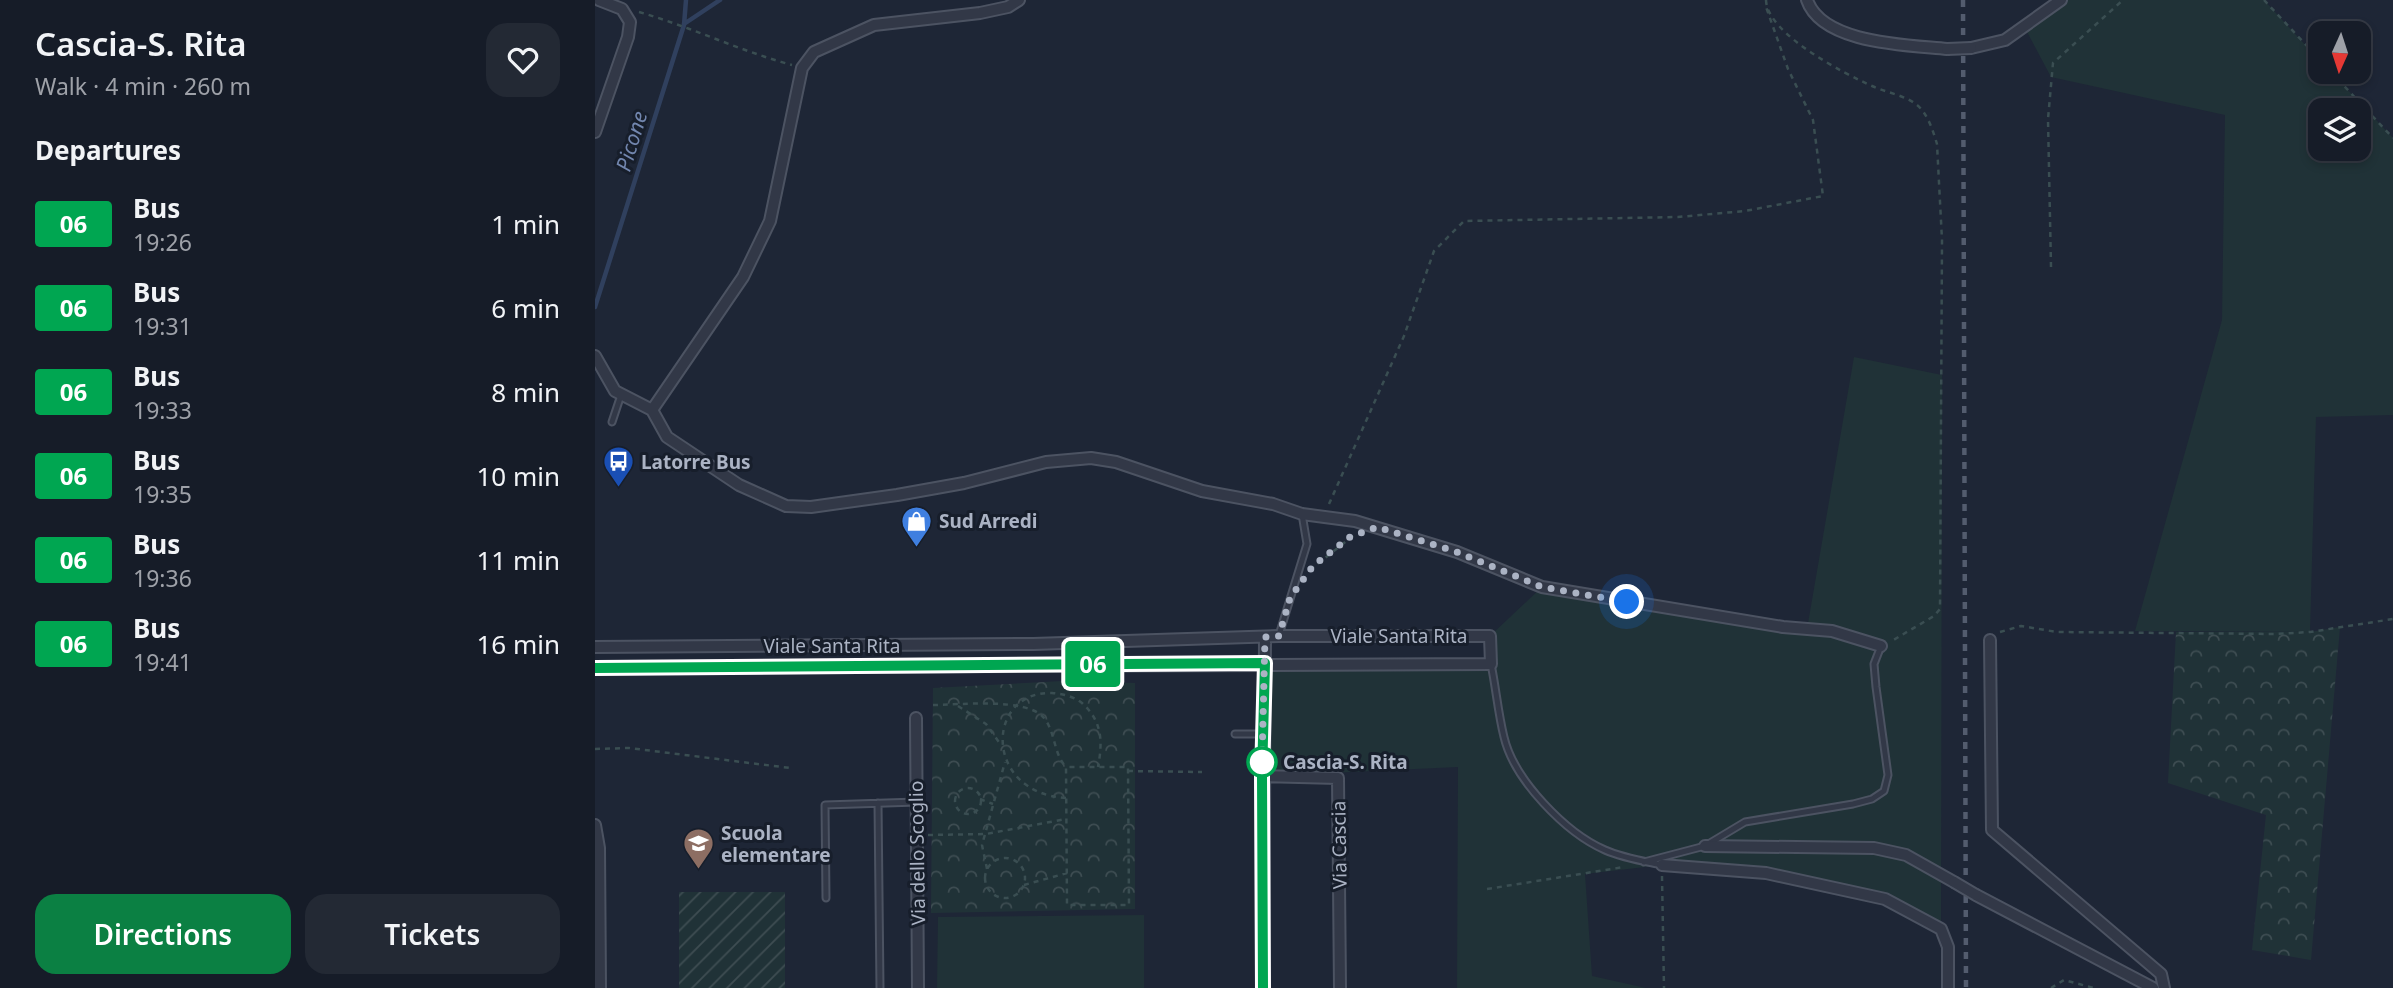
<!DOCTYPE html>
<html lang="en">
<head>
<meta charset="utf-8">
<style>
	body { margin:0; font-family:"Noto Sans",sans-serif; background:#232934; color:#f1f3f6; height:100vh; display:flex; flex-direction:column; font-size:26px; white-space:nowrap }
	* { box-sizing:border-box; margin:0 }
	p { font-size:23px; color:#9ea1a8 }
	.icon { flex:none; width:38px; height:38px; fill:none; stroke:currentColor; stroke-width:2; stroke-linecap:round; stroke-linejoin:round }
	.map { position:relative; flex:1; overflow:hidden }
	.panel { display:flex; flex-direction:column; background:#161c28; width:595px }
	.panel>* { flex:none }
	.badge { padding:0 14px; border-radius:5px; font-size:24px; line-height:46px }
	.needle { width:46px; rotate:183deg }
	.tools { position:absolute; left:1713px; top:21px; display:grid; gap:14px }
	.tools a { display:grid; place-items:center; width:63px; height:63px; border-radius:14px; background:#161c28; box-shadow:0 4px 10px #0003,0 0 0 2px #353a45; font-size:35px }
	.you { position:absolute; width:35px; height:35px; margin:-18px; border:5px solid #fff; border-radius:50%; background:#1a73e8; box-shadow:0 0 0 10px #1a73e833 }
	.map>.badge { position:absolute; translate:-50% -50%; box-shadow:0 0 0 4px #fff }
	h2 { padding:0 35px; font-size:26px; line-height:63px }
	.round { display:grid; place-items:center; flex:none; width:74px; height:74px; border-radius:21px; background:#232934 }
	.overview { display:flex; align-items:center; justify-content:space-between; height:119px; padding:0 35px }
	h1 { font-size:33px; font-weight:600; line-height:52px }
	.button { display:flex; gap:14px; margin-top:auto; padding:14px 35px }
	.button a { flex:1; height:80px; border-radius:21px; background:#0b8043; color:#fff; font-size:28px; font-weight:600; line-height:80px; text-align:center }
	.button a+a { background:#232934; color:#f1f3f6 }
	ul { padding:0; list-style:none }
	li { display:flex; align-items:center; gap:21px; height:84px; padding:0 35px }
	li div { flex:1 }
	li b { display:block; font-size:26px }
	li em { font-style:normal }
	li .badge { min-width:77px; font-weight:700; text-align:center }
	main { display:flex; flex:1; min-height:0 }
	.map>svg:first-child { display:block }
</style>
</head>
<body>
<main>
<section class="panel">
<div class="overview"><div><h1>Cascia-S. Rita</h1><p>Walk · 4 min · 260 m</p></div><a class="round"><svg class="icon" aria-label="heart" viewBox="0 0 24 24"><path d="M12 20l-8-8c-3-5 5-10 8-4 3-6 11-1 8 4z"/></svg></a></div>
<h2>Departures</h2>
<ul>
<li><span class="badge" style="background:#00a651;color:#fff">06</span><div><b>Bus</b><p>19:26</p></div><em>1 min</em></li>
<li><span class="badge" style="background:#00a651;color:#fff">06</span><div><b>Bus</b><p>19:31</p></div><em>6 min</em></li>
<li><span class="badge" style="background:#00a651;color:#fff">06</span><div><b>Bus</b><p>19:33</p></div><em>8 min</em></li>
<li><span class="badge" style="background:#00a651;color:#fff">06</span><div><b>Bus</b><p>19:35</p></div><em>10 min</em></li>
<li><span class="badge" style="background:#00a651;color:#fff">06</span><div><b>Bus</b><p>19:36</p></div><em>11 min</em></li>
<li><span class="badge" style="background:#00a651;color:#fff">06</span><div><b>Bus</b><p>19:41</p></div><em>16 min</em></li>
</ul>
<div class="button"><a>Directions</a><a>Tickets</a></div>
</section>
<div class="map">
<svg width="1798" height="988" viewBox="0 0 1798 988">
	<defs>
		<pattern id="forest-crowns" width="20" height="18" patternUnits="userSpaceOnUse" patternTransform="scale(1.75)"><rect width="20" height="18" fill="#203237"/><path d="M2 6a3 3 0 1 1 6 0M12 15a3 3 0 1 1 6 0" fill="none" stroke="#3e4d52"/></pattern>
		<pattern id="garden-furrows" width="10" height="10" patternUnits="userSpaceOnUse" patternTransform="scale(1.75)"><rect width="10" height="10" fill="#203237"/><path d="M-1 1l2-2M0 10L10 0M9 11l2-2" fill="none" stroke="#3e4d52"/></pattern>
	</defs>
	<rect width="100%" height="100%" fill="#1e2636"/>
	<!-- grass -->
	<path fill="#203237" fill-rule="evenodd" d="M1467 0H1669L1725 61 1726 72H1736L1798 138V415L1721 417 1715 632 1540 631 1627 320 1630 115 1456 77 1430 28ZM1726 110H1764V149H1726Z
		M1259 357 1347 375 1346 929 1290 899 1171 873 1067 865 990 874 997 976 1051 988H862L863 767 667 776 670 663 896 664 895 636 947 587 1212 629Z
		M549 915V988H342L343 917Z"/>
	<!-- forest -->
	<path fill="url(#forest-crowns)" d="M1745 627 1716 960 1657 950 1671 815 1573 783 1581 632H1715Z
		M468 681 540 683V909L336 913 338 688Z"/>
	<!-- garden -->
	<path fill="url(#garden-furrows)" d="M84 892H190V988H84Z"/>
	<g fill="none" stroke-linecap="round" stroke-linejoin="round">
		<!-- stream -->
		<path stroke="#30405e" stroke-width="4.5" d="M89 24 125 0
			M0 307 89 25 91 0"/>
		<defs>
			<path id="lane" d="M17 422 26 395
				M684 635 712 544 707 514
				M896 664C901 688 903 713 909 737 919 780 971 833 1010 850 1028 858 1048 861 1067 865
				M640 734H668
				M283 803 285 988
				M1049 862 1110 846 1150 822 1258 804 1277 799 1289 791 1293 775 1281 687 1279 664 1286 646
				M231 898 230 805 322 802"/>
			<path id="street" d="M1212 0C1227 44 1313 45 1352 49
				M1376 48 1410 40 1466 0
				M0 132 33 37 35 22 27 9 4 0
				M0 356 20 391 57 410 72 437 144 485 191 506 216 507 302 495 369 483 451 462 496 458 521 462 607 491 678 504 707 514 760 521 862 552 947 587 1188 627 1237 631 1286 646
				M57 410 148 277 175 221 207 68 219 52 279 25 385 13 413 7 424 0
				M1395 640 1397 830 1566 974 1569 988
				M0 647 438 644 684 636H895L896 664 0 668
				M321 718 323 988
				M667 776 743 778 745 988
				M0 825 4 848 5 988
				M1110 846 1279 848 1311 855 1359 882
				M1067 865 1171 873 1290 899 1346 929 1353 947V988
				M1381 895 1558 988
				M668 988 670 637"/>
		</defs>
		<!-- lane casing -->
		<use href="#lane" stroke="#4c5362" stroke-width="9"/>
		<!-- street casing -->
		<use href="#street" stroke="#4c5362" stroke-width="14"/>
		<!-- path -->
		<path stroke="#3a4e52" stroke-width="2.5" stroke-dasharray="5 5" stroke-linecap="butt" d="M1171 0C1172 34 1250 74 1277 86 1292 93 1310 95 1322 105 1333 114 1338 131 1342 144L1347 240 1345 609 1339 616 1295 642
			M1669 0 1726 61
			M44 12C96 27 145 51 197 65
			M1736 72 1798 138
			M1456 267 1453 119 1458 63 1528 0
			M734 504 809 336 839 251 869 221 1083 217 1150 211 1228 196 1218 120 1193 69 1171 7
			M715 570 759 535
			M1405 632 1426 626 1462 632 1680 634 1715 632 1798 619
			M338 705C364 705 432 697 449 718 461 733 458 753 471 767L472 905H534L533 767H471
			M363 706 391 724 406 745
			M0 749 34 748 195 768
			M533 771 607 772
			M360 801a13 13 0 1 1 26 0a13 13 0 1 1-26 0Z
			M471 798C388 793 390 691 457 693 468 694 478 696 487 703 507 721 508 741 503 767
			M385 799 398 804
			M333 835 391 834 471 819
			M390 878a20 20 0 1 1 40 0a20 20 0 1 1-40 0Z
			M392 869 387 845 410 762
			M1067 876 1069 988
			M429 885 472 873
			M892 889 1029 867
			M1456 988 1469 980 1499 988"/>
		<!-- lane -->
		<use href="#lane" stroke="#323847" stroke-width="5"/>
		<!-- street -->
		<use href="#street" stroke="#323847" stroke-width="10"/>
		<!-- rail -->
		<path stroke="#535c6e" stroke-width="4.5" stroke-dasharray="7 7" stroke-linecap="butt" d="M1368 0 1371 988"/>
		<defs>
			<path id="street-bridge" d="M1352 49 1376 48
				M1359 882 1381 895"/>
		</defs>
		<!-- street-bridge casing -->
		<use href="#street-bridge" stroke="#4c5362" stroke-width="14" stroke-linecap="butt"/>
		<!-- street-bridge -->
		<use href="#street-bridge" stroke="#323847" stroke-width="10"/>
	</g>
	<g fill="none" stroke-linecap="round" stroke-linejoin="round">
		<defs>
			<path id="line" d="M0 668 670 663 667 776 668 988"/>
		</defs>
		<!-- line casing -->
		<use href="#line" stroke="#fff" stroke-width="16"/>
		<!-- line -->
		<use href="#line" stroke="#00a651" stroke-width="10"/>
		<!-- walk -->
		<path stroke="#abb3c4" stroke-width="7" stroke-dasharray="0 12.6" d="M667 762 670 637 684 636 695 598 718 566 755 537 782 527 862 552 947 587 1032 602"/>
	</g>
	<!-- icons -->
	<defs>
		<symbol id="bus-pin" viewBox="-11 -11 22 30"><path d="M0 17L-7.5 6A9.5 9.5 0 1 1 7.5 6Z" fill="#1a4fb4" stroke="#171e2b"/><path d="M-5-6H5V4H4V6H2V4H-2V6H-4V4H-5ZM-3.5-4V0h7V-4ZM-3.5 1.2v1.5H-2V1.2ZM2 1.2v1.5H3.5V1.2Z" fill="#fff"/></symbol>
		<symbol id="shop-pin" viewBox="-11 -11 22 30"><path d="M0 17L-7.5 6A9.5 9.5 0 1 1 7.5 6Z" fill="#3f7fe0" stroke="#171e2b"/><path d="M-5-2.5h2.3a2.7 3.5 0 0 1 5.4 0H5L5.5 6h-11ZM-1.5-2.5h3a1.5 2.3 0 0 0-3 0Z" fill="#fff"/></symbol>
		<symbol id="school-pin" viewBox="-11 -11 22 30"><path d="M0 17L-7.5 6A9.5 9.5 0 1 1 7.5 6Z" fill="#8d6e63" stroke="#171e2b"/><path d="M0-5L7-2L0 1L-7-2ZM-4 1L0 2.5L4 1V4Q0 6-4 4Z" fill="#fff"/></symbol>
	</defs>
	<g fill-rule="evenodd">
		<use href="#bus-pin" x="6" y="444" width="35" height="47"/>
		<use href="#shop-pin" x="304" y="504" width="35" height="47"/>
		<use href="#school-pin" x="86" y="826" width="35" height="47"/>
	</g>
	<!-- markers -->
	<circle fill="#fff" stroke="#00a651" stroke-width="3.5" cx="667" cy="762" r="14"/>
	<g text-anchor="middle" dominant-baseline="central" stroke-width="6" stroke-linejoin="round" paint-order="stroke">
		<!-- poi labels -->
		<g font-size="19" font-weight="bold" fill="#abb3c4" stroke="#171e2b" text-anchor="start">
			<text x="46" y="462">Latorre Bus</text>
			<text x="344" y="521">Sud Arredi</text>
			<text x="126" y="833">Scuola<tspan x="126" dy="22">elementare</tspan></text>
		</g>
		<!-- street labels -->
		<g font-size="19" fill="#abb3c4" stroke="#171e2b">
			<text x="804" y="636">Viale Santa Rita</text>
			<text x="237" y="646">Viale Santa Rita</text>
			<text transform="translate(744 845) rotate(-91)">Via Cascia</text>
			<text transform="translate(322 853) rotate(-91)">Via dello Scoglio</text>
		</g>
		<!-- stop labels -->
		<g font-size="19" font-weight="bold" fill="#abb3c4" stroke="#171e2b" text-anchor="start">
			<text x="688" y="762">Cascia-S. Rita</text>
		</g>
		<!-- water labels -->
		<g font-size="21" font-style="italic" fill="#7286ae" stroke="#171e2b">
			<text transform="translate(36 141) rotate(-73)">Picone</text>
		</g>
	</g>
</svg>
<div class="tools">
<a><svg class="needle" viewBox="-14 -14 28 28"><path d="M0-13l5 13h-10z" fill="#e53935"/><path d="M0 13l5-13h-10z" fill="#9ea1a8"/></svg></a>
<a><svg class="icon" aria-label="layers" viewBox="0 0 24 24"><path d="M12 4l9 5-9 5-9-5zM3 14l9 5 9-5"/></svg></a>
</div>
<div class="you" style="left:1032px;top:602px"></div>
<b class="badge" style="left:498px;top:664px;background:#00a651;color:#fff">06</b>
</div>
</main>
</body>
</html>
